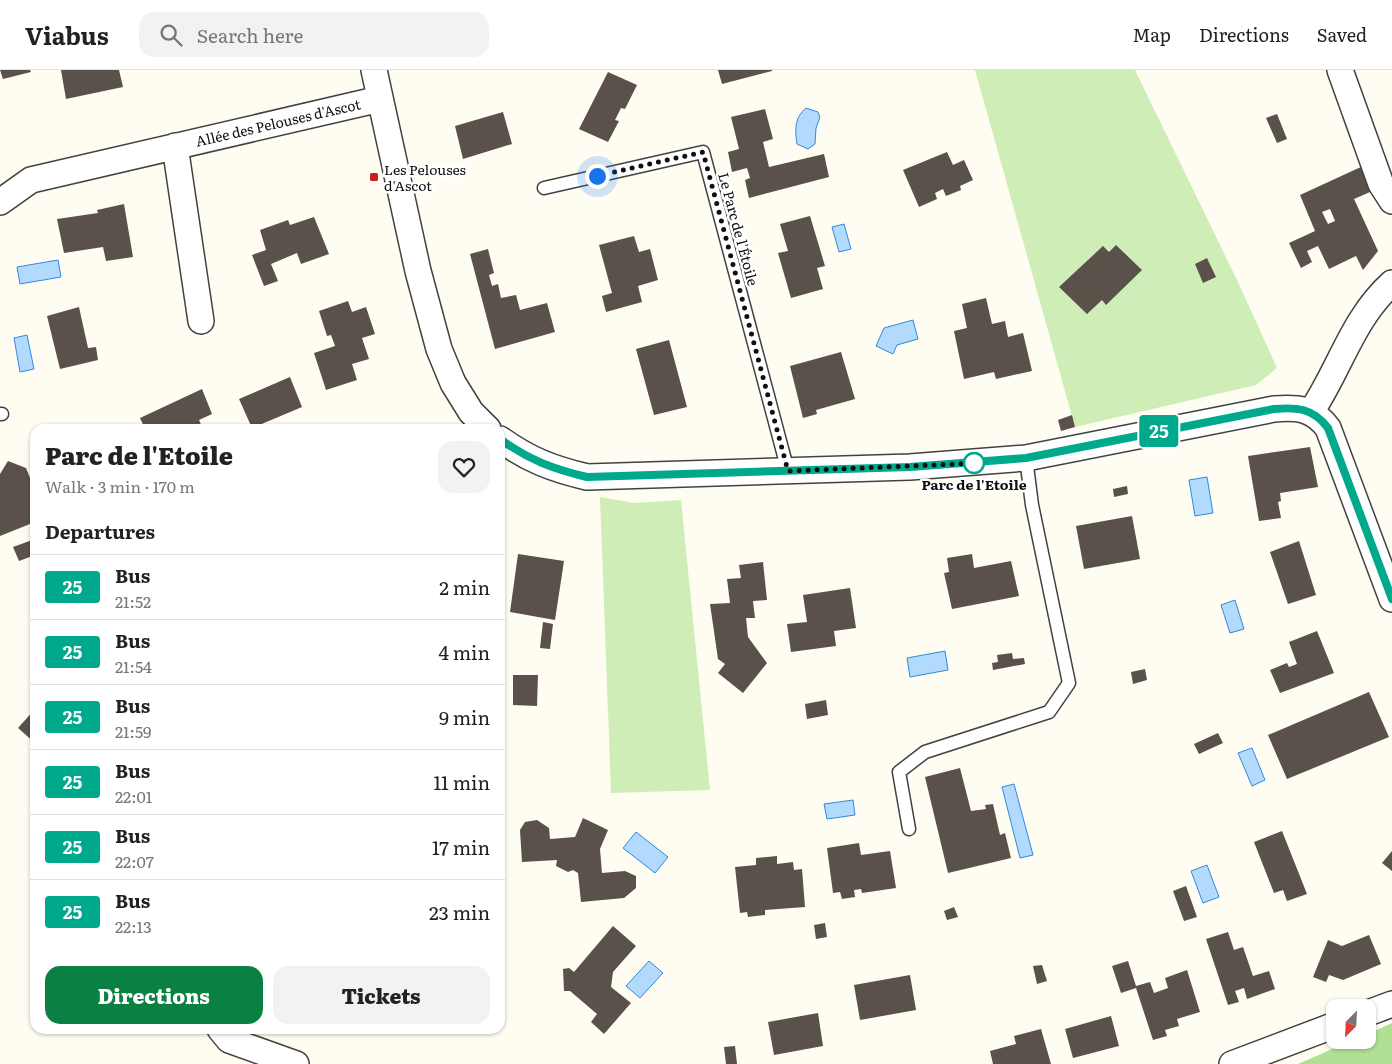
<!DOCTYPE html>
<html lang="en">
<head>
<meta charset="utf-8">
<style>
	body { margin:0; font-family:Literata,serif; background:#f2f2f2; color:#222; height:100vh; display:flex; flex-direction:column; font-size:19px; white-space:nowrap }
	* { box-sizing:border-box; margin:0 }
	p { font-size:16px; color:#767676 }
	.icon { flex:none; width:28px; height:28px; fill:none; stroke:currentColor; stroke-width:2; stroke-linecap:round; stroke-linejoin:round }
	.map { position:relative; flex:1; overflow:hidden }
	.details { position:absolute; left:30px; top:354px; width:475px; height:610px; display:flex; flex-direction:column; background:#fff; border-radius:15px; box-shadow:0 1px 4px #0004 }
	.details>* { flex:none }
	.badge { padding:0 10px; border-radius:4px; font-size:18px; line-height:32px }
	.needle { width:32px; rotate:204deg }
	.fabs { position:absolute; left:1326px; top:929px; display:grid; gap:10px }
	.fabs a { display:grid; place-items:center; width:50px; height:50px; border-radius:10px; background:#fff; box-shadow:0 1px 4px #0004; font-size:25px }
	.you { position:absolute; width:25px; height:25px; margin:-12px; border:4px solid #fff; border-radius:50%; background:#1a73e8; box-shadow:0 0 0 8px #1a73e833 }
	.map>.badge { position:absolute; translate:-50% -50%; box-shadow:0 0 0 2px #fff }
	h2 { padding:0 15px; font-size:19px; line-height:45px }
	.round { display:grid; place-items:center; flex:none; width:52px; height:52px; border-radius:15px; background:#f2f2f2 }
	.head { display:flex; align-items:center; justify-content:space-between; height:85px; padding:0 15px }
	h1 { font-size:24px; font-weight:800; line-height:38px }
	.primary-button { display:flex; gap:10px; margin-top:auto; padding:10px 15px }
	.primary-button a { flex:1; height:58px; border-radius:15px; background:#0b8043; color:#fff; font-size:20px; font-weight:800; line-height:58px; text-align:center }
	.primary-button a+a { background:#f2f2f2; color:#222 }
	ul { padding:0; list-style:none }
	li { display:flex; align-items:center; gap:15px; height:65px; padding:0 15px; border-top:1px solid #e0e0e0 }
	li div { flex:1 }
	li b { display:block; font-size:19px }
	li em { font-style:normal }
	li .badge { min-width:55px; font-weight:700; text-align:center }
	header { display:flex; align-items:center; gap:30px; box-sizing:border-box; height:70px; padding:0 25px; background:#fff; border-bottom:1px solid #e0e0e0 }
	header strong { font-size:24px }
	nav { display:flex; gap:28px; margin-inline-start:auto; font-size:18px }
	.search { width:350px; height:45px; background:#f2f2f2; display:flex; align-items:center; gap:12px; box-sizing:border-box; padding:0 18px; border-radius:15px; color:#767676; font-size:19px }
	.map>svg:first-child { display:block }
</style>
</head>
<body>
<header>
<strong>Viabus</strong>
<div class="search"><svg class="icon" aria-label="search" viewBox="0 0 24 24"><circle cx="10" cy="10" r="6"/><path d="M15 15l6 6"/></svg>Search here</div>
<nav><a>Map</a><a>Directions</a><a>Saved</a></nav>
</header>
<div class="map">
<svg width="1392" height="994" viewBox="0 0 1392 994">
	<rect width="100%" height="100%" fill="#fffdf2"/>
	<!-- green -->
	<path fill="#cfeeb7" d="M975 0H1135L1238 212 1277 298 1256 315 1075 357Z
		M600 427 634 433 681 430 710 720 611 723Z"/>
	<!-- forest -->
	<path fill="#b1e094" d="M1392 953V994H1298L1353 970H1368V964Z"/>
	<!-- water -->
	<path fill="#b1dafc" stroke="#3189da" d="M806 38 818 42 820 47 816 58 815 74 808 79 797 74C795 60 794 48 806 38Z
		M844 154 851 179 839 182 832 157Z
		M58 190 61 207 20 214 17 197Z
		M913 250 918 269 897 275 893 284 876 276 884 258Z
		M27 265 34 299 20 302 14 268Z
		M1207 407 1213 443 1195 446 1189 410Z
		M1235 530 1244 559 1230 563 1221 535Z
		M945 581 948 600 910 607 907 588Z
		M1252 678 1265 710 1252 716 1238 683Z
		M1014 714 1033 785 1020 788 1002 717Z
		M853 730 855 745 827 749 824 734Z
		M636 762 668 787 655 803 623 778Z
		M1207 795 1219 827 1203 833 1191 801Z
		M649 891 663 903 640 928 626 916Z"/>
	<!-- building -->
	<path fill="#59514a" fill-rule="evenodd" d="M0 0H30L31 2 3 9Z
		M61 0H119L123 17 66 29Z
		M718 0H772V1L722 14Z
		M608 2 637 15 625 39 621 38 615 50 619 51 608 72 579 59Z
		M765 39 773 69 763 72 769 97 824 84 829 107 749 128 745 110 750 108 747 98 732 102 728 82 739 79 731 47Z
		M503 42 512 74 463 89 455 56Z
		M1277 44 1287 69 1277 73 1266 48Z
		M947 82 953 95 964 90 973 110 960 116 961 120 946 126 943 119 935 123 937 129 919 137 903 100Z
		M1363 96 1370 122 1354 129 1378 181 1363 200 1356 186 1329 199 1318 176 1307 181 1312 192 1301 198 1289 173 1315 161 1300 125ZM1330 139 1335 151 1328 154 1322 142Z
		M124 134 133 187 106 191 103 177 64 183 57 149 98 143 97 140Z
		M810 146 825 196 817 198 823 219 791 228 778 183 788 181 780 154Z
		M314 147 329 184 301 194 297 183 271 194 278 211 264 216 252 185 266 180 260 160 288 150 290 155Z
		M634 166 639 182 650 179 658 210 638 216 642 232 606 242 602 226 612 223 599 175Z
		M1116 175 1142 200 1106 235 1102 230 1087 244 1059 217 1103 176 1109 182Z
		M488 179 494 203 489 205 492 216 498 214 501 228 516 225 520 240 547 233 555 262 495 279 470 184Z
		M1207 188 1216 207 1203 213 1195 194Z
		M986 228 992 254 1005 251 1008 267 1023 263 1032 301 996 309 994 302 964 309 954 261 967 258 962 234Z
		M348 231 352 242 366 237 375 264 362 268 369 289 352 294 357 310 326 320 314 283 335 276 331 265 327 266 319 241Z
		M79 237 88 278 96 277 98 290 60 299 47 246Z
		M669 270 687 337 654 345 636 279Z
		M841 282 855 329 816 340 817 344 803 348 790 296Z
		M290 307 302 337 252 358 239 329Z
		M202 319 212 344 199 350 203 359H145L140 348Z
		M1072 345 1075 357 1061 361 1058 350Z
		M1310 377 1318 417 1280 423 1281 431 1278 432 1281 448 1259 451 1248 386Z
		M8 391 26 398 35 420V452L0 466V404Z
		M1127 416 1128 424 1114 427 1113 419Z
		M1132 446 1140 489 1084 499 1076 456Z
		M35 469V485L19 491 13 477Z
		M1299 471 1316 525 1288 534 1270 482Z
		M518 484 564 491 555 550 510 542Z
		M972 484 974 498 1011 491 1019 526 952 539 944 503 949 502 947 488Z
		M763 492 767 530 753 531 755 548H746L748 567 767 593 743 623 718 603 725 594 718 589 710 534 730 533 727 509 741 508 739 495Z
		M850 518 856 558 834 561 836 576 791 582 787 554 807 552 803 525Z
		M543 552 553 554 550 579 540 578Z
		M1317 561 1334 603 1280 623 1270 600 1287 593 1289 597 1297 594 1289 572Z
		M1012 583 1013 589 1024 588 1025 594 993 600 992 593 998 592 997 585Z
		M1145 599 1147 610 1133 614 1131 602Z
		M513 605H538L537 636 513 635Z
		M1369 622 1389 667 1287 709 1268 665Z
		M826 630 828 645 807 649 805 634Z
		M35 639V673L18 658Z
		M1218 663 1223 673 1199 684 1194 674Z
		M960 698 971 741 986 739 985 735 993 734 1000 765 1005 763 1011 788 948 803 925 707Z
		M583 748 608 760 600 779 602 803 625 801 636 806V818L624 828 581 832 578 803 573 800 568 802 556 796 557 790 522 792 520 760 525 752 537 750 549 758 550 769 575 767Z
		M1282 761 1307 824 1287 831 1283 820 1274 823 1254 772Z
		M859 773 861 785 890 781 896 818 862 823 861 819 854 820 855 827 842 829 840 822 833 823 827 778Z
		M1392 781V801L1382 793Z
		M777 786V794L793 792 794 800 802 799 805 837 765 840V845L748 847 747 842 740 843 735 797 756 795V788Z
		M1186 816 1197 847 1184 851 1173 821Z
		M954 837 958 847 947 850 944 841Z
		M825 853 827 867 816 869 814 855Z
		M613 856 636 876 613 902 611 917 631 933 604 964 591 952 597 944 570 921H564L563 899 569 898 574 902Z
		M1228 862 1234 880 1243 877 1253 906 1269 901 1275 919 1247 929 1244 918 1235 921 1239 932 1228 935 1206 869Z
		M1369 865 1381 894 1343 910 1329 905 1326 912 1313 907 1328 870 1342 876Z
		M1128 891 1136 916 1150 912 1154 923 1168 918 1165 908 1187 900 1200 942 1177 949 1179 956 1165 960 1167 966 1153 970 1136 918 1121 923 1112 896Z
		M1042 895 1047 911 1037 914 1033 896Z
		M910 905 916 940 860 950 854 915Z
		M818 943 823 976 774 985 768 952Z
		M1111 946 1119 976 1073 988 1065 959Z
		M1041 959 1051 994H993L990 981 1016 974 1014 966Z
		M735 976 737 994H726L724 977Z"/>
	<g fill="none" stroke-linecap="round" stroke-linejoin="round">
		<defs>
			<path id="service" d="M544 118 703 82 788 401
				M0 344H2
				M909 759 899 702 925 682 1049 642 1069 613 1032 435 1026 388"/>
			<path id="minor" d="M374 0 418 201 439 279 453 313 471 342 488 359
				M1340 0 1381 114 1392 131
				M175 76 201 251
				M0 132 31 110 380 29
				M1311 342C1340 299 1352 249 1392 213
				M500 369C529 390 553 399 587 407L910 397 1026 388 1274 339C1297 337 1313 338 1328 358L1392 529
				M1368 943 1392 934
				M220 959 229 970 296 994
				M1232 994 1335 955"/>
		</defs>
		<!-- service casing -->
		<use href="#service" stroke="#424242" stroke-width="15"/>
		<!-- minor casing -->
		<use href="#minor" stroke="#424242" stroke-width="28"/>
		<!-- service -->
		<use href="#service" stroke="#fff" stroke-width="12"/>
		<!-- minor -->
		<use href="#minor" stroke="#fff" stroke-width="25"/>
	</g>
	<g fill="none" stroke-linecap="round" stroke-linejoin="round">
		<defs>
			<path id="line" d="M500 369C529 390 553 399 587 407L910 397 1026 388 1274 339C1297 337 1313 338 1328 358L1392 529"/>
		</defs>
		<!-- line casing -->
		<use href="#line" stroke="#fff" stroke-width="11"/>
		<!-- line -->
		<use href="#line" stroke="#00a98b" stroke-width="8"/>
		<!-- walk -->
		<path stroke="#0f0f0f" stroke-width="5" stroke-dasharray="0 9" d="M597 106 703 82 788 401 979 393H974"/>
	</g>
	<!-- markers -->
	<rect fill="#cd1f19" stroke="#fff" stroke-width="2" x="369" y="102" width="10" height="10" rx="2.5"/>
	<circle fill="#fff" stroke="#00a98b" stroke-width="2.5" cx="974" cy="393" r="10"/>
	<g text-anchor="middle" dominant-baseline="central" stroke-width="5" stroke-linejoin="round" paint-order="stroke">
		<!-- street labels -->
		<g font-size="14" fill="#0f0f0f" stroke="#fff">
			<text transform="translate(278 52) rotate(-13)">Allée des Pelouses d'Ascot</text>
			<text transform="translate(739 159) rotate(75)">Le Parc de l'Étoile</text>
		</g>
		<!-- poi labels -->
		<g font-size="14" fill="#0f0f0f" stroke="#fff" text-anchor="start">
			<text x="384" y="99">Les Pelouses<tspan x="384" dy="16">d'Ascot</tspan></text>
		</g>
		<!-- stop labels -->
		<g font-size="14" font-weight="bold" fill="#0f0f0f" stroke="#fff">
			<text x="974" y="414">Parc de l'Etoile</text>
		</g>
	</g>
</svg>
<div class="fabs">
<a><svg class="needle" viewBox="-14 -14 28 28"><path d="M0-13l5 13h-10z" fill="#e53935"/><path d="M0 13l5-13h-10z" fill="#767676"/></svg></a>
</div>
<div class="you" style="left:597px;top:106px"></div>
<b class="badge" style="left:1159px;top:361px;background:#00a98b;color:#fff">25</b>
<section class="details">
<div class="head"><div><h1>Parc de l'Etoile</h1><p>Walk · 3 min · 170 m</p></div><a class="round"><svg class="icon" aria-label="heart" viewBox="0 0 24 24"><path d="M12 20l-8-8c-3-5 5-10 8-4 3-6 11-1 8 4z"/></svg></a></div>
<h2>Departures</h2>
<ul>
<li><span class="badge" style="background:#00a98b;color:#fff">25</span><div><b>Bus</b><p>21:52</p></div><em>2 min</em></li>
<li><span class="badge" style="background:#00a98b;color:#fff">25</span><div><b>Bus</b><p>21:54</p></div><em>4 min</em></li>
<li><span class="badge" style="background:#00a98b;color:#fff">25</span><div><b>Bus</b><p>21:59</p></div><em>9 min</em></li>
<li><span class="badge" style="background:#00a98b;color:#fff">25</span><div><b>Bus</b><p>22:01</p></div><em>11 min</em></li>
<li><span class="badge" style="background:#00a98b;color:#fff">25</span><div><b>Bus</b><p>22:07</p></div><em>17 min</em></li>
<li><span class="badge" style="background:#00a98b;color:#fff">25</span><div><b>Bus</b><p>22:13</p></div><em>23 min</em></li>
</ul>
<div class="primary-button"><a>Directions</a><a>Tickets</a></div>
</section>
</div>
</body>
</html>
